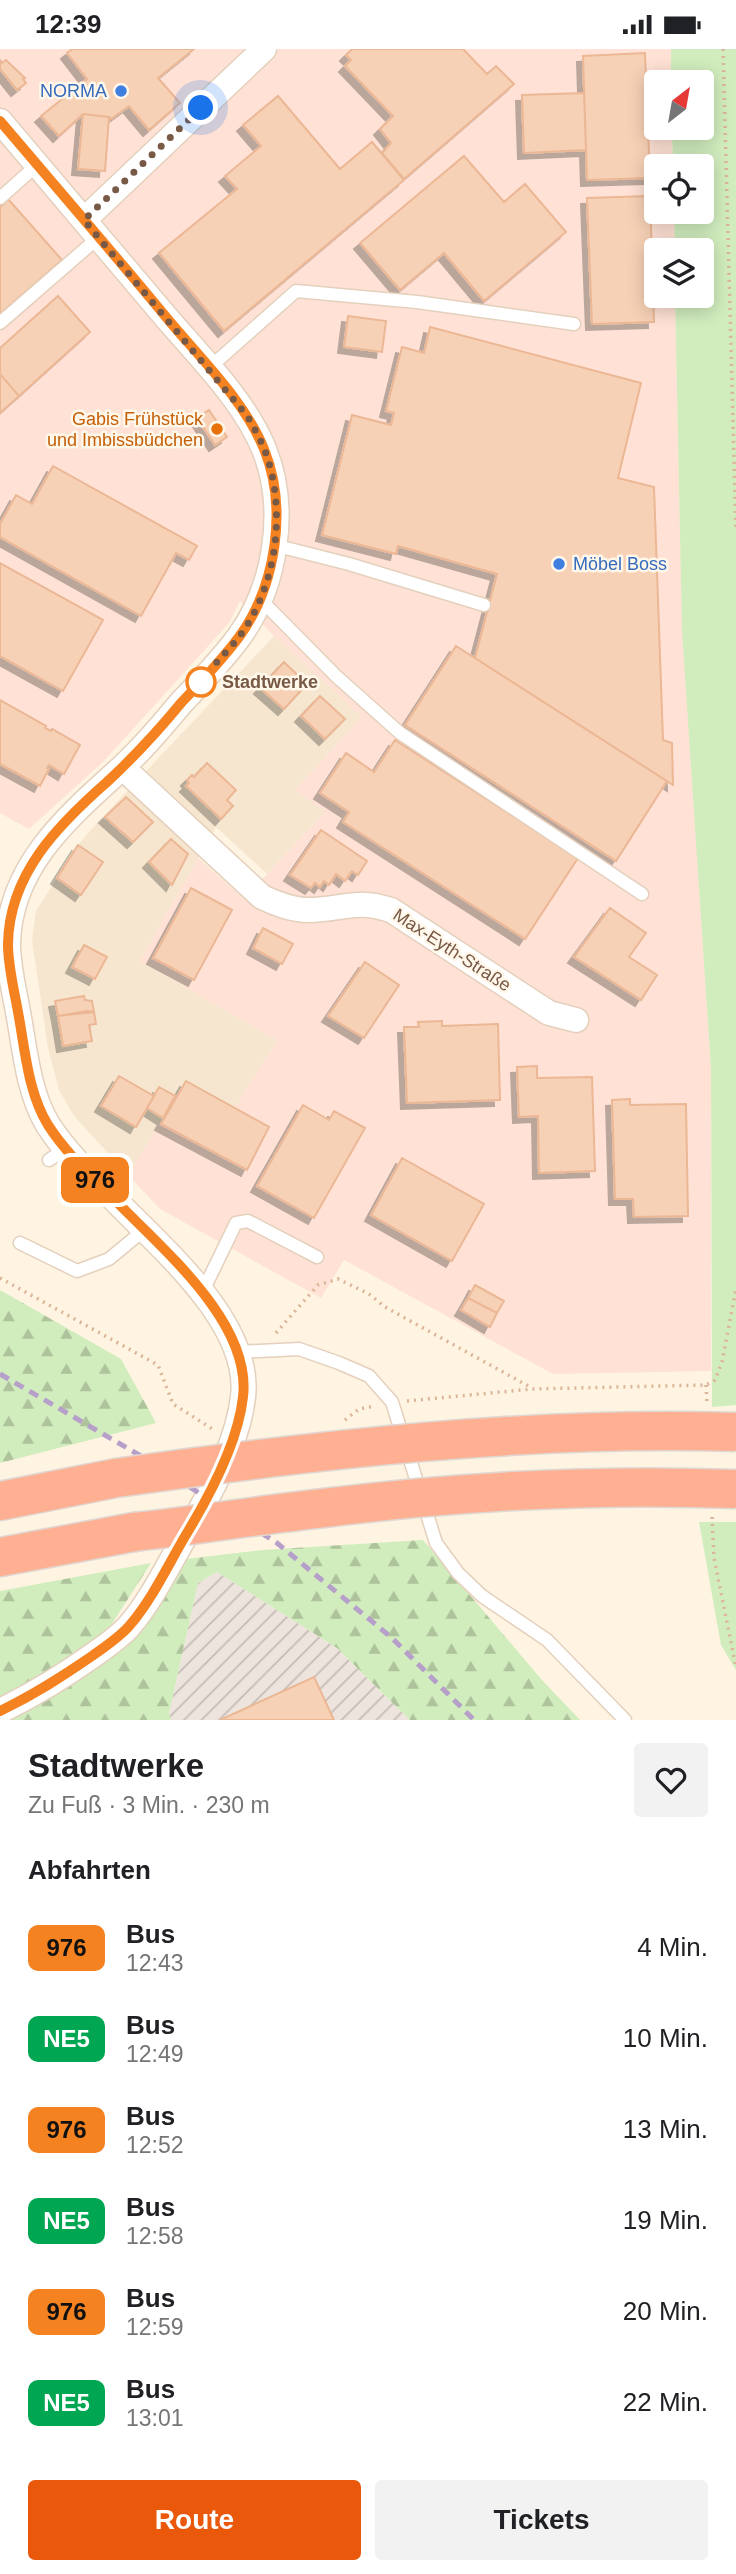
<!DOCTYPE html>
<html lang="de">
<head>
<meta charset="utf-8">
<style>
	body { margin:0; font-family:Helvetica,sans-serif; background:#f2f2f2; color:#202124; height:100vh; display:flex; flex-direction:column; font-size:26px; white-space:nowrap }
	* { box-sizing:border-box; margin:0 }
	p { font-size:23px; color:#757577 }
	.icon { flex:none; width:38px; height:38px; fill:none; stroke:currentColor; stroke-width:2; stroke-linecap:round; stroke-linejoin:round }
	.map { position:relative; height:1671px; overflow:hidden }
	.sheet { display:flex; flex-direction:column; background:#fff; flex:1 }
	.sheet>* { flex:none }
	.badge { padding:0 14px; border-radius:10px; font-size:24px; line-height:46px }
	.needle { width:46px; rotate:31deg }
	.tools { position:absolute; left:644px; top:21px; display:grid; gap:14px }
	.tools a { display:grid; place-items:center; width:70px; height:70px; border-radius:7px; background:#fff; box-shadow:0 4px 18px #0003; font-size:35px }
	.you { position:absolute; width:35px; height:35px; margin:-18px; border:5px solid #fff; border-radius:50%; background:#1a73e8; box-shadow:0 0 0 10px #1a73e833 }
	.map>.badge { position:absolute; translate:-50% -50%; box-shadow:0 0 0 4px #fff }
	h2 { padding:0 28px; font-size:26px; line-height:63px }
	.round { display:grid; place-items:center; flex:none; width:74px; height:74px; border-radius:7px; background:#f2f2f2 }
	.summary { display:flex; align-items:center; justify-content:space-between; height:119px; padding:0 28px }
	h1 { font-size:33px; font-weight:700; line-height:52px }
	.primary-button { display:flex; gap:14px; margin-top:auto; padding:14px 28px }
	.primary-button a { flex:1; height:80px; border-radius:7px; background:#ea580c; color:#fff; font-size:28px; font-weight:700; line-height:80px; text-align:center }
	.primary-button a+a { background:#f2f2f2; color:#202124 }
	ul { padding:0; list-style:none }
	li { display:flex; align-items:center; gap:21px; height:91px; padding:0 28px }
	li div { flex:1 }
	li b { display:block; font-size:26px }
	li em { font-style:normal }
	li .badge { min-width:77px; font-weight:700; text-align:center }
	.status { display:flex; justify-content:space-between; align-items:center; height:49px; padding:0 35px; background:#fff; direction:ltr }
	.status svg { height:19px; fill:currentColor }
	.map>svg:first-child { display:block }
</style>
</head>
<body>
<div class="status"><b>12:39</b><svg viewBox="0 0 49 12"><path d="M0 12V9h3v3zM5 12V6h3v6zM10 12V3h3v9zM15 12V0h3v12zM26 1h20v11H26zM47 4h2v5h-2z"/></svg></div>
<div class="map">
<svg width="736" height="1671" viewBox="0 0 736 1671">
	<defs>
		<pattern id="industrial-furrows" width="10" height="10" patternUnits="userSpaceOnUse" patternTransform="scale(1.75)"><rect width="10" height="10" fill="#ede5dd"/><path d="M-1 1l2-2M0 10L10 0M9 11l2-2" fill="none" stroke="#c5bdb5"/></pattern>
		<pattern id="forest-firs" width="22" height="20" patternUnits="userSpaceOnUse" patternTransform="scale(1.75)"><rect width="22" height="20" fill="#d1edbe"/><path d="M5 1l3.5 6h-7zM16 11l3.5 6h-7z" fill="#aec39c"/></pattern>
		<filter id="shadow"><feDropShadow dx="-6" dy="6" stdDeviation="0" flood-color="#0004"/></filter>
	</defs>
	<rect width="100%" height="100%" fill="#fef4e1"/>
	<!-- residential -->
	<path fill="#f7e6cf" d="M274 587 363 667 296 740 326 762 267 825 216 778 140 912 278 990 235 1060 161 1075 128 1126 74 1067 59 1041 48 999 32 891 36 862 78 796 97 774Z"/>
	<!-- commercial -->
	<path fill="#ffe2d5" d="M0 0H671V33H656V79H672L673 117H656V163H674L675 201H656V247H675L682 564 711 1020V1322L553 1325 344 1211 321 1249 160 1160 128 1126 186 1032 235 1059 277 991 140 912 198 809 244 850 325 763 295 741 362 668 274 587 240 552 229 574 104 712 29 780 0 764Z"/>
	<!-- industrial -->
	<path fill="url(#industrial-furrows)" d="M217 1523 337 1599 410 1671H171L169 1664 198 1534Z"/>
	<!-- green -->
	<path fill="#d1edbe" d="M671 0H736V1356L712 1358 711 1020 682 582 675 247H702V201H675L674 163H702V117H673L672 79H702V33H671Z
		M699 1473H736V1621L721 1596Z"/>
	<!-- forest -->
	<path fill="url(#forest-firs)" d="M0 1241 121 1310 156 1374 0 1414Z
		M423 1491 542 1631 580 1671H410L337 1599 217 1523 198 1534 169 1664 171 1671H0L54 1644 185 1510 262 1501Z
		M151 1514 110 1578 53 1625 0 1649V1542Z"/>
	<!-- building -->
	<path fill="#f7d1b6" stroke="#ebb795" stroke-width="2" filter="url(#shadow)" d="M72 0H194L158 29 180 54 149 81 129 57 111 70 109 68 83 65 59 87 41 67 87 30 67 4Z
		M352 0H463L487 25 496 17 514 35 404 130 382 104 391 94 380 80 393 67 345 17 351 11 346 6Z
		M645 4 650 129 587 131 583 7Z
		M0 11 2 14 6 11 25 29 23 30 26 34 17 41 0 20Z
		M584 44 586 101 524 104 522 46Z
		M278 47 340 120 372 93 404 131 224 282 159 204 237 140 225 127 261 97 243 76Z
		M83 65 109 68 105 122 78 120Z
		M464 107 504 153 525 135 566 183 484 252 444 204 400 241 360 194Z
		M650 147 654 273 592 275 587 149Z
		M8 150 62 211 0 265V158Z
		M58 247 90 283 19 347 0 325V299Z
		M348 267 386 272 382 303 344 298Z
		M430 278 641 334 618 429 654 438 663 691 672 694 673 736 475 609 497 525 398 497 396 505 322 486 352 366 391 376 394 364 386 362 402 298 424 304Z
		M0 325 19 347 0 364Z
		M209 361 227 388 215 396 197 369Z
		M53 417 197 497 189 511 176 504 141 567 0 488V475L16 446 32 455Z
		M0 514 103 571 63 642 0 607Z
		M456 597 667 732 616 812 405 676Z
		M284 613 307 635 284 660 260 639Z
		M320 647 345 670 325 690 301 667Z
		M0 651 46 677 45 679 51 682 52 680 80 696 64 725 49 716 47 719 49 720 40 737 0 715Z
		M395 691 578 809 525 890 343 773 349 763 320 744 346 704 374 723Z
		M207 714 236 741 227 751 233 757 221 770 186 737 189 734 187 731 192 726 194 728Z
		M126 748 153 773 133 793 105 768Z
		M321 781 367 812 358 826 352 822 345 832 336 825 329 836 324 832 320 838 315 834 311 839 290 826Z
		M171 790 188 805 172 836 149 813Z
		M78 796 103 813 81 846 57 829Z
		M191 839 232 861 194 931 153 909Z
		M610 859 646 884 629 908 657 926 641 951 574 908Z
		M263 879 293 895 282 915 253 899Z
		M84 896 107 908 95 930 72 918Z
		M365 913 399 936 364 989 328 967Z
		M84 947 85 951 92 952 94 963 58 967 55 952Z
		M87 962 94 963 96 975 89 976 92 992 63 997 58 967Z
		M442 972V977L498 975 500 1051 407 1054 404 978H419L418 973Z
		M537 1017V1029L592 1028 595 1122 539 1124 538 1067 519 1068 517 1018Z
		M119 1027 154 1047 136 1078 101 1057Z
		M186 1032 269 1078 247 1121 161 1075Z
		M159 1038 175 1047 163 1069 147 1059Z
		M630 1050V1056L686 1055 688 1167 634 1168 633 1150H615L612 1051Z
		M303 1056 329 1071 334 1062 365 1079 314 1169 257 1137Z
		M402 1109 484 1155 452 1212 371 1166Z
		M475 1236 504 1252 497 1264 468 1249Z
		M468 1249 497 1264 490 1278 461 1261Z
		M314 1628 334 1671H220Z"/>
	<g fill="none" stroke-linecap="round" stroke-linejoin="round">
		<defs>
			<path id="lane" d="M0 149 37 116
				M0 274 99 188
				M209 319 296 242 417 253 574 275
				M274 496 349 515 484 556
				M260 550 336 627 400 684 642 845
				M49 1111 65 1100
				M20 1194 77 1222 109 1210 144 1181
				M202 1244 236 1174 248 1172 317 1208
				M237 1303 299 1300 339 1314 369 1327 392 1353 436 1494 458 1524 482 1547 547 1591 625 1671"/>
			<path id="street" d="M0 72C55 137 110 202 165 267 199 307 244 351 264 400 288 459 276 537 239 588 222 611 201 633 181 654 160 679 139 704 114 726 63 772 9 821 8 895 8 918 14 940 18 963 25 1000 28 1043 48 1076 66 1104 90 1126 113 1149 161 1199 252 1274 243 1348 238 1393 210 1446 187 1484 169 1514 153 1549 130 1576 120 1588 106 1597 92 1607 61 1629 35 1645 0 1662
				M84 171 264 0
				M123 719 262 848C277 855 292 861 309 861 343 861 355 849 391 861L549 964 576 971"/>
			<path id="highway" d="M0 1452 116 1429
				M0 1508 134 1483"/>
		</defs>
		<!-- lane casing -->
		<use href="#lane" stroke="#e4d0bc" stroke-width="15"/>
		<!-- street casing -->
		<use href="#street" stroke="#e4d0bc" stroke-width="27"/>
		<!-- highway casing -->
		<use href="#highway" stroke="#dfd7d2" stroke-width="41"/>
		<!-- path -->
		<path stroke="#dcb499" stroke-width="3.5" stroke-dasharray="2 5" stroke-linecap="butt" d="M723 0 736 483
			M0 1229 158 1316 173 1355 214 1381
			M276 1284 318 1236 338 1230 369 1245 385 1258 532 1339
			M706 1336 707 1355
			M407 1352 532 1340 706 1336 715 1331 722 1313 736 1240
			M345 1371 359 1360 375 1357
			M712 1468 714 1509 736 1618"/>
		<!-- lane -->
		<use href="#lane" stroke="#fff" stroke-width="12"/>
		<!-- street -->
		<use href="#street" stroke="#fff" stroke-width="24"/>
		<!-- highway -->
		<use href="#highway" stroke="#ffb092" stroke-width="38"/>
		<!-- rail -->
		<path stroke="#b69fc9" stroke-width="5" stroke-dasharray="10 7" stroke-linecap="butt" d="M0 1325 146 1410 277 1494 392 1589 474 1671"/>
		<defs>
			<path id="highway-bridge" d="M116 1429C321 1400 528 1377 736 1383
				M134 1483C198 1476 260 1466 324 1459 460 1442 599 1435 736 1440"/>
		</defs>
		<!-- highway-bridge casing -->
		<use href="#highway-bridge" stroke="#dfd7d2" stroke-width="41" stroke-linecap="butt"/>
		<!-- highway-bridge -->
		<use href="#highway-bridge" stroke="#ffb092" stroke-width="38"/>
	</g>
	<g fill="none" stroke-linecap="round" stroke-linejoin="round">
		<defs>
			<path id="line" d="M0 72C57 139 115 206 171 274 204 313 245 353 264 400 288 459 276 537 239 588 222 611 201 633 181 654 158 682 134 708 107 733 58 776 9 825 8 895 8 918 14 940 18 963 25 1000 28 1044 48 1076 66 1104 90 1126 113 1149 161 1199 252 1273 243 1348 238 1393 210 1446 187 1484 169 1514 153 1549 130 1576 120 1588 106 1597 92 1607 60 1629 35 1645 0 1662"/>
		</defs>
		<!-- line casing -->
		<use href="#line" stroke="#fff" stroke-width="16"/>
		<!-- line -->
		<use href="#line" stroke="#f58220" stroke-width="10"/>
		<!-- walk -->
		<path stroke="#785945" stroke-width="7" stroke-dasharray="0 12.6" d="M201 633C212 617 227 603 239 588 277 537 287 461 265 402 261 391 254 379 248 368L84 171 201 59"/>
	</g>
	<!-- markers -->
	<g fill="#3f7fe0" stroke="#fff7ea" stroke-width="2.5">
		<circle cx="121" cy="42" r="7"/>
		<circle cx="559" cy="515" r="7"/>
	</g>
	<circle fill="#e8710a" stroke="#fff7ea" stroke-width="2.5" cx="217" cy="380" r="7"/>
	<circle fill="#fff" stroke="#f58220" stroke-width="3.5" cx="201" cy="633" r="14"/>
	<g text-anchor="middle" dominant-baseline="central" stroke-width="5" stroke-linejoin="round" paint-order="stroke">
		<!-- shop labels -->
		<g font-size="18" fill="#366cbe" stroke="#fff7ea" text-anchor="end">
			<text x="107" y="42">NORMA</text>
			<text x="573" y="515" text-anchor="start">Möbel Boss</text>
		</g>
		<!-- food labels -->
		<g font-size="18" fill="#c56008" stroke="#fff7ea" text-anchor="end">
			<text x="203" y="370">Gabis Frühstück<tspan x="203" dy="21">und Imbissbüdchen</tspan></text>
		</g>
		<!-- stop labels -->
		<g font-size="18" font-weight="bold" fill="#785945" stroke="#fff7ea" text-anchor="start">
			<text x="222" y="633">Stadtwerke</text>
		</g>
		<!-- street labels -->
		<g font-size="18" fill="#785945" stroke="#fff7ea">
			<text transform="translate(452 901) rotate(33)">Max-Eyth-Straße</text>
		</g>
	</g>
</svg>
<div class="tools">
<a><svg class="needle" viewBox="-14 -14 28 28"><path d="M0-13l5 13h-10z" fill="#e53935"/><path d="M0 13l5-13h-10z" fill="#757577"/></svg></a>
<a><svg class="icon" aria-label="locate" viewBox="0 0 24 24"><circle cx="12" cy="12" r="6"/><path d="M12 2v4M12 18v4M2 12h4M18 12h4"/></svg></a>
<a><svg class="icon" aria-label="layers" viewBox="0 0 24 24"><path d="M12 4l9 5-9 5-9-5zM3 14l9 5 9-5"/></svg></a>
</div>
<div class="you" style="left:201px;top:59px"></div>
<b class="badge" style="left:95px;top:1131px;background:#f58220;color:#111">976</b>
</div>
<section class="sheet">
<div class="summary"><div><h1>Stadtwerke</h1><p>Zu Fuß · 3 Min. · 230 m</p></div><a class="round"><svg class="icon" aria-label="heart" viewBox="0 0 24 24"><path d="M12 20l-8-8c-3-5 5-10 8-4 3-6 11-1 8 4z"/></svg></a></div>
<h2>Abfahrten</h2>
<ul>
<li><span class="badge" style="background:#f58220;color:#111">976</span><div><b>Bus</b><p>12:43</p></div><em>4 Min.</em></li>
<li><span class="badge" style="background:#00a651;color:#fff">NE5</span><div><b>Bus</b><p>12:49</p></div><em>10 Min.</em></li>
<li><span class="badge" style="background:#f58220;color:#111">976</span><div><b>Bus</b><p>12:52</p></div><em>13 Min.</em></li>
<li><span class="badge" style="background:#00a651;color:#fff">NE5</span><div><b>Bus</b><p>12:58</p></div><em>19 Min.</em></li>
<li><span class="badge" style="background:#f58220;color:#111">976</span><div><b>Bus</b><p>12:59</p></div><em>20 Min.</em></li>
<li><span class="badge" style="background:#00a651;color:#fff">NE5</span><div><b>Bus</b><p>13:01</p></div><em>22 Min.</em></li>
</ul>
<div class="primary-button"><a>Route</a><a>Tickets</a></div>
</section>
</body>
</html>
